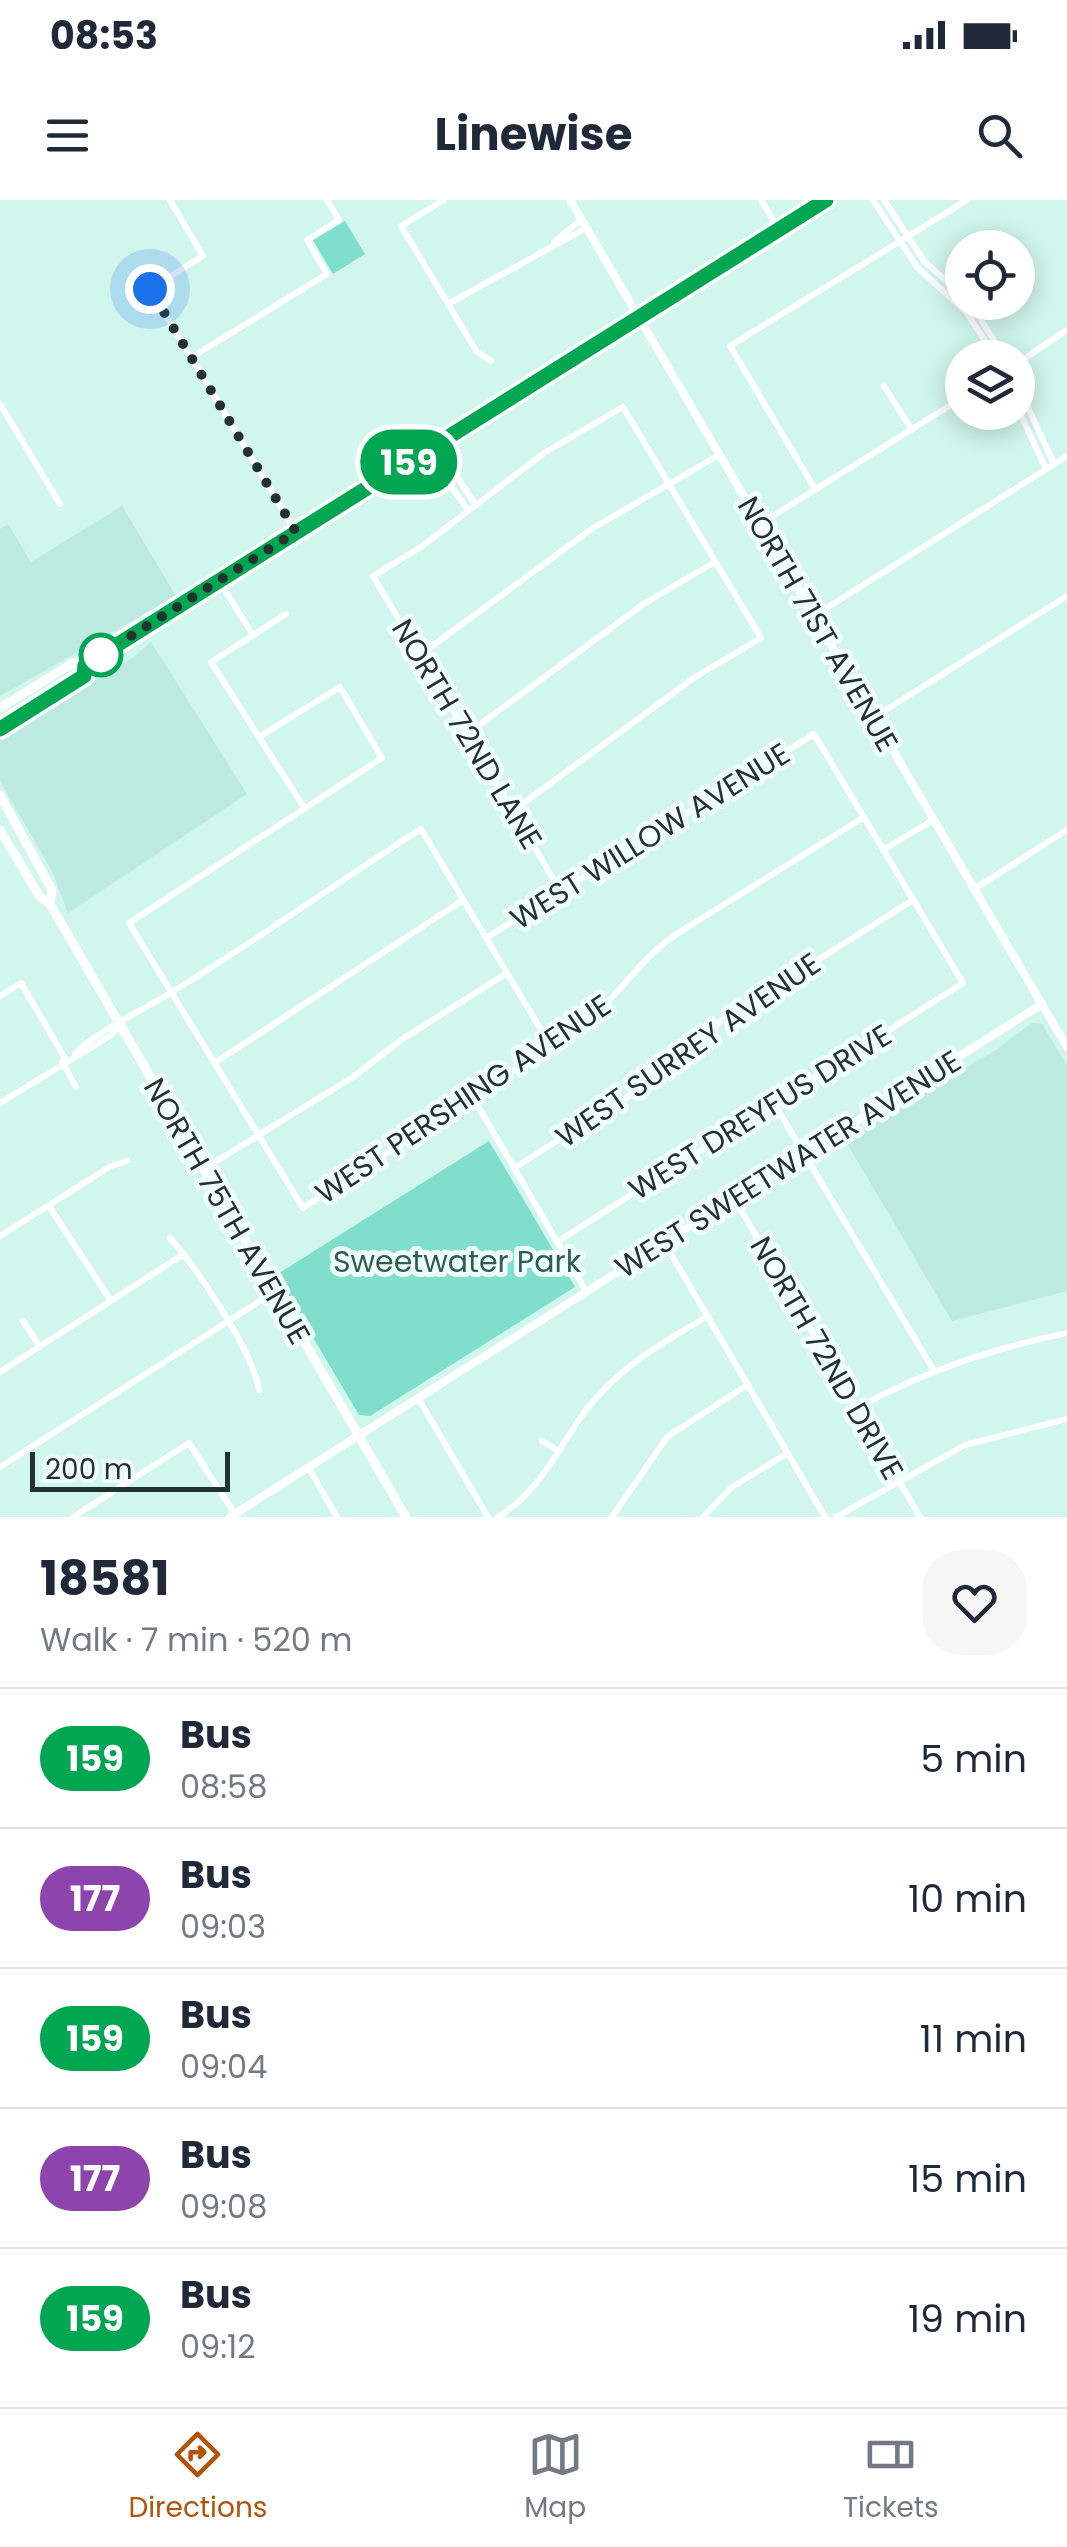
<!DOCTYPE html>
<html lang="en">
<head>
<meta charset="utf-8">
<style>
	body { margin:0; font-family:Poppins,sans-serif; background:#f6f6f7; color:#1f2937; height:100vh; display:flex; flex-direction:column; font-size:38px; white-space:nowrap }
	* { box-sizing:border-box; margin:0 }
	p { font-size:32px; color:#747a83 }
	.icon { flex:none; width:55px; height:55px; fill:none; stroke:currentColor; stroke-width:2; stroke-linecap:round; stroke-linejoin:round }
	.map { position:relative; height:1317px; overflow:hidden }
	.side { display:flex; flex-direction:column; background:#fff; flex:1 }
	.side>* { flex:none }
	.badge { padding:0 20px; border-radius:32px; font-size:35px; line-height:65px }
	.fabs { position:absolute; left:945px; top:30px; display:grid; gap:20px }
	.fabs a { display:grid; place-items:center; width:90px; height:90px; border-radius:50%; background:#fff; box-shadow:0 5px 25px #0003; font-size:50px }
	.scale { position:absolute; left:30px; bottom:25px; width:200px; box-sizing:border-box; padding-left:10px; border:5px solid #23322f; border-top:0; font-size:28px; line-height:35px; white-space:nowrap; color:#23322f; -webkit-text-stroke:8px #effefa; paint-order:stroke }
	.you { position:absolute; width:50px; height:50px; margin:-25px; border:8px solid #fff; border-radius:50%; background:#1a73e8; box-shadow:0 0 0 15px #1a73e833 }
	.map>.badge { position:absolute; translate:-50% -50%; box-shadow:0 0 0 5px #fff }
	.round { display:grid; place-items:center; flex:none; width:105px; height:105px; border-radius:40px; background:#f6f6f7 }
	.summary { display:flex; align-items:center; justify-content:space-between; height:170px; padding:0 40px }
	h1 { font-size:48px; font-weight:700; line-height:75px }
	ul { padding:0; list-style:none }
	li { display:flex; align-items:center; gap:30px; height:140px; padding:0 40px; border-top:2px solid #e0e1e3 }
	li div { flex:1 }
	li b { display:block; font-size:38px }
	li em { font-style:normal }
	li .badge { min-width:110px; font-weight:700; text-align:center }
	.status { display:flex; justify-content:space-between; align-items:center; height:70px; padding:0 50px; background:#fff; direction:ltr }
	.status svg { height:28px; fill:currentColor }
	header { display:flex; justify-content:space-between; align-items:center; height:130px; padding:0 40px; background:#fff; font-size:45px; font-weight:700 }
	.dock { display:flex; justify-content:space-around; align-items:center; height:140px; border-top:2px solid #e0e1e3; background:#fff; font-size:28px; color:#747a83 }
	.dock a { display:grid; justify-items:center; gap:5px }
	.dock .selected { color:#b45309 }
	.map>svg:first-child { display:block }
</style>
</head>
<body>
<div class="status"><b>08:53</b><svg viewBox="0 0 49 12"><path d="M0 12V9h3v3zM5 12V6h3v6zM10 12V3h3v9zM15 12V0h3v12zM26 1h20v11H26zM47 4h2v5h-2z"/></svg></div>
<header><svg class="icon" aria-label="menu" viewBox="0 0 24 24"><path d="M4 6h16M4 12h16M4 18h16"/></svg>Linewise<svg class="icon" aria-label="search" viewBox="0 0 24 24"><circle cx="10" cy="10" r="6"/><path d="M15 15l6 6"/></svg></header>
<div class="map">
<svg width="1067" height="1317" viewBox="0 0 1067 1317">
	<rect width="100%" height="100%" fill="#d0f6ee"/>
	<!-- built -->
	<path fill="#bce9e0" d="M122 306 176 396 0 496V329L8 324 31 362Z
		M151 442 247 594 68 713 52 671 0 581V538L134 457Z
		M1032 823 1042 824 1067 866V1091L952 1121 845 940 996 850Z"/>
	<!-- green -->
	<path fill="#80decc" d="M345 21 365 54 333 74 313 40Z
		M489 941 575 1087 370 1216 359 1215 276 1075Z"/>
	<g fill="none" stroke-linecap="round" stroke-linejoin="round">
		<!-- minor -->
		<path stroke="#fff" stroke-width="6" d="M444 0 401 26 477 152 491 161
			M761 0 779 30
			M873 0 917 67 967 113 996 158
			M884 0 924 61 962 95
			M554 42 581 20
			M150 89 296 332
			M145 92 203 56 170 0
			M970 102 1005 158
			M448 104 586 28
			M192 157 327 74 307 40 339 20 327 0
			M1018 163 1067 130
			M884 186 912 230
			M1018 186 1054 264
			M0 204 60 304
			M1018 209 1046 269
			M436 245 475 304
			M426 251 468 310
			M815 289 730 146 967 0
			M760 324 962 198
			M219 381 253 435
			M286 414 211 462 303 606
			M814 416 1067 256
			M420 455 593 328 719 255
			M873 518 1067 396
			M467 534 645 403 715 362
			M259 537 340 487 382 558 129 723 303 1008 584 824C618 797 639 760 675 735L864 617
			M513 611 695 477 761 438 623 207 544 253 421 347 373 376 561 692
			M883 650 933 620
			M974 689 1067 630
			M486 738 814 534 963 783 557 1042
			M0 796 21 783 66 860
			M75 854C91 834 151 806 177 789 260 738 339 681 421 629L550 845
			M62 862 76 887
			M216 862 463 700
			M471 894 586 1091
			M773 902 933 1169
			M0 903 110 836 118 827
			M514 968 645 886 721 821 913 700
			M202 970 353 877 401 840 507 773
			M734 998 920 1317
			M49 1006 111 1101
			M0 1036 111 966 127 961
			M170 1038C198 1070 252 1149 259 1190
			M664 1042 825 1317
			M23 1121 40 1147
			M0 1172 184 1054
			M418 1198 488 1317
			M857 1208C925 1171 991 1149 1067 1133
			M542 1241 559 1251
			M0 1267 274 1092
			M308 1267 337 1317
			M73 1317 189 1243 235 1314
			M498 1317C541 1291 557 1249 586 1210 618 1168 663 1142 708 1116
			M612 1317 667 1237 747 1185
			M703 1317 732 1287 788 1253
			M836 1317 965 1245 1067 1219"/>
		<!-- tertiary -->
		<path stroke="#fff" stroke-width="8" d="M570 0 1067 847
			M230 1317 1042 804"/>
		<!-- secondary -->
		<path stroke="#fff" stroke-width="9" d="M0 508 73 463 85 465 134 435 826 0
			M0 529 84 476 85 465
			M0 595 52 690 50 704
			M0 630 40 697 50 704 406 1317"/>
	</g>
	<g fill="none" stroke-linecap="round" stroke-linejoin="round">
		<defs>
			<path id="line" d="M0 529 84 476 85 465 826 0"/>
		</defs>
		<!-- line casing -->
		<use href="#line" stroke="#fff" stroke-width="22"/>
		<!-- line -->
		<use href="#line" stroke="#00a651" stroke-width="15"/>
		<!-- walk -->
		<path stroke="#23322f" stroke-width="10" stroke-dasharray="0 18" d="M101 455 296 332 150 89"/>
	</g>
	<!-- markers -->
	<circle fill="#fff" stroke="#00a651" stroke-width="5" cx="101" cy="455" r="20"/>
	<g text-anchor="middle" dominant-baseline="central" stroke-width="10" stroke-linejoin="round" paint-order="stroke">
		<!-- street labels -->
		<g font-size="30" fill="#23322f" stroke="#effefa">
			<text transform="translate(818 424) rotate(60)">NORTH 71ST AVENUE</text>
			<text transform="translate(467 534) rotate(59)">NORTH 72ND LANE</text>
			<text transform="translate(650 636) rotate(-32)">WEST WILLOW AVENUE</text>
			<text transform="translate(688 850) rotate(-35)">WEST SURREY AVENUE</text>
			<text transform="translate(463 899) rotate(-34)">WEST PERSHING AVENUE</text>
			<text transform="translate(760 912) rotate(-32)">WEST DREYFUS DRIVE</text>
			<text transform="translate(788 964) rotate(-32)">WEST SWEETWATER AVENUE</text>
			<text transform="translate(227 1011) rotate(60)">NORTH 75TH AVENUE</text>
			<text transform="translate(827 1158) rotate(60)">NORTH 72ND DRIVE</text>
		</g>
		<!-- park labels -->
		<g font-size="30" fill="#2d5e55" stroke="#effefa">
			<text x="457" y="1061">Sweetwater Park</text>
		</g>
	</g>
</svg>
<div class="fabs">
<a><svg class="icon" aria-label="locate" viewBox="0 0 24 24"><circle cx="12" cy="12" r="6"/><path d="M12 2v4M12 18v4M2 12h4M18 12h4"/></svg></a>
<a><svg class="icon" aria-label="layers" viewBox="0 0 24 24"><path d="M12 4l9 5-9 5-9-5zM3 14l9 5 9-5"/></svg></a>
</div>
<div class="scale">200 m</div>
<div class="you" style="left:150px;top:89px"></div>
<b class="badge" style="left:409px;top:262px;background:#00a651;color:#fff">159</b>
</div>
<section class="side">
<div class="summary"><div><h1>18581</h1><p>Walk · 7 min · 520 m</p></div><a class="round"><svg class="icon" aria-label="heart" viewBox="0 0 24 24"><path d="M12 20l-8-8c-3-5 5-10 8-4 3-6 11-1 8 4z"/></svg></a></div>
<ul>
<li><span class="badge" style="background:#00a651;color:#fff">159</span><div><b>Bus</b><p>08:58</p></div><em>5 min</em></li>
<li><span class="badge" style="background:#8e44ad;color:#fff">177</span><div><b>Bus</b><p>09:03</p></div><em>10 min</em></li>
<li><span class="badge" style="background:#00a651;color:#fff">159</span><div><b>Bus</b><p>09:04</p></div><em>11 min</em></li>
<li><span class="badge" style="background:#8e44ad;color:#fff">177</span><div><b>Bus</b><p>09:08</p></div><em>15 min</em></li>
<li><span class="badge" style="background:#00a651;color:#fff">159</span><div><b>Bus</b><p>09:12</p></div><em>19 min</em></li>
</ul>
</section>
<nav class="dock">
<a class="selected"><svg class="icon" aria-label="directions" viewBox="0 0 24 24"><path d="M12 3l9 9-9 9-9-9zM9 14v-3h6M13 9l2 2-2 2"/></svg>Directions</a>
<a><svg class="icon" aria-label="map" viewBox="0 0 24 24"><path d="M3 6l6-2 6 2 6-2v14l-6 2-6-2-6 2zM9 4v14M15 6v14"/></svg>Map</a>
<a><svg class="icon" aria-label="tickets" viewBox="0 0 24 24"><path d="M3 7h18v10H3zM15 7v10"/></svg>Tickets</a>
</nav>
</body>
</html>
